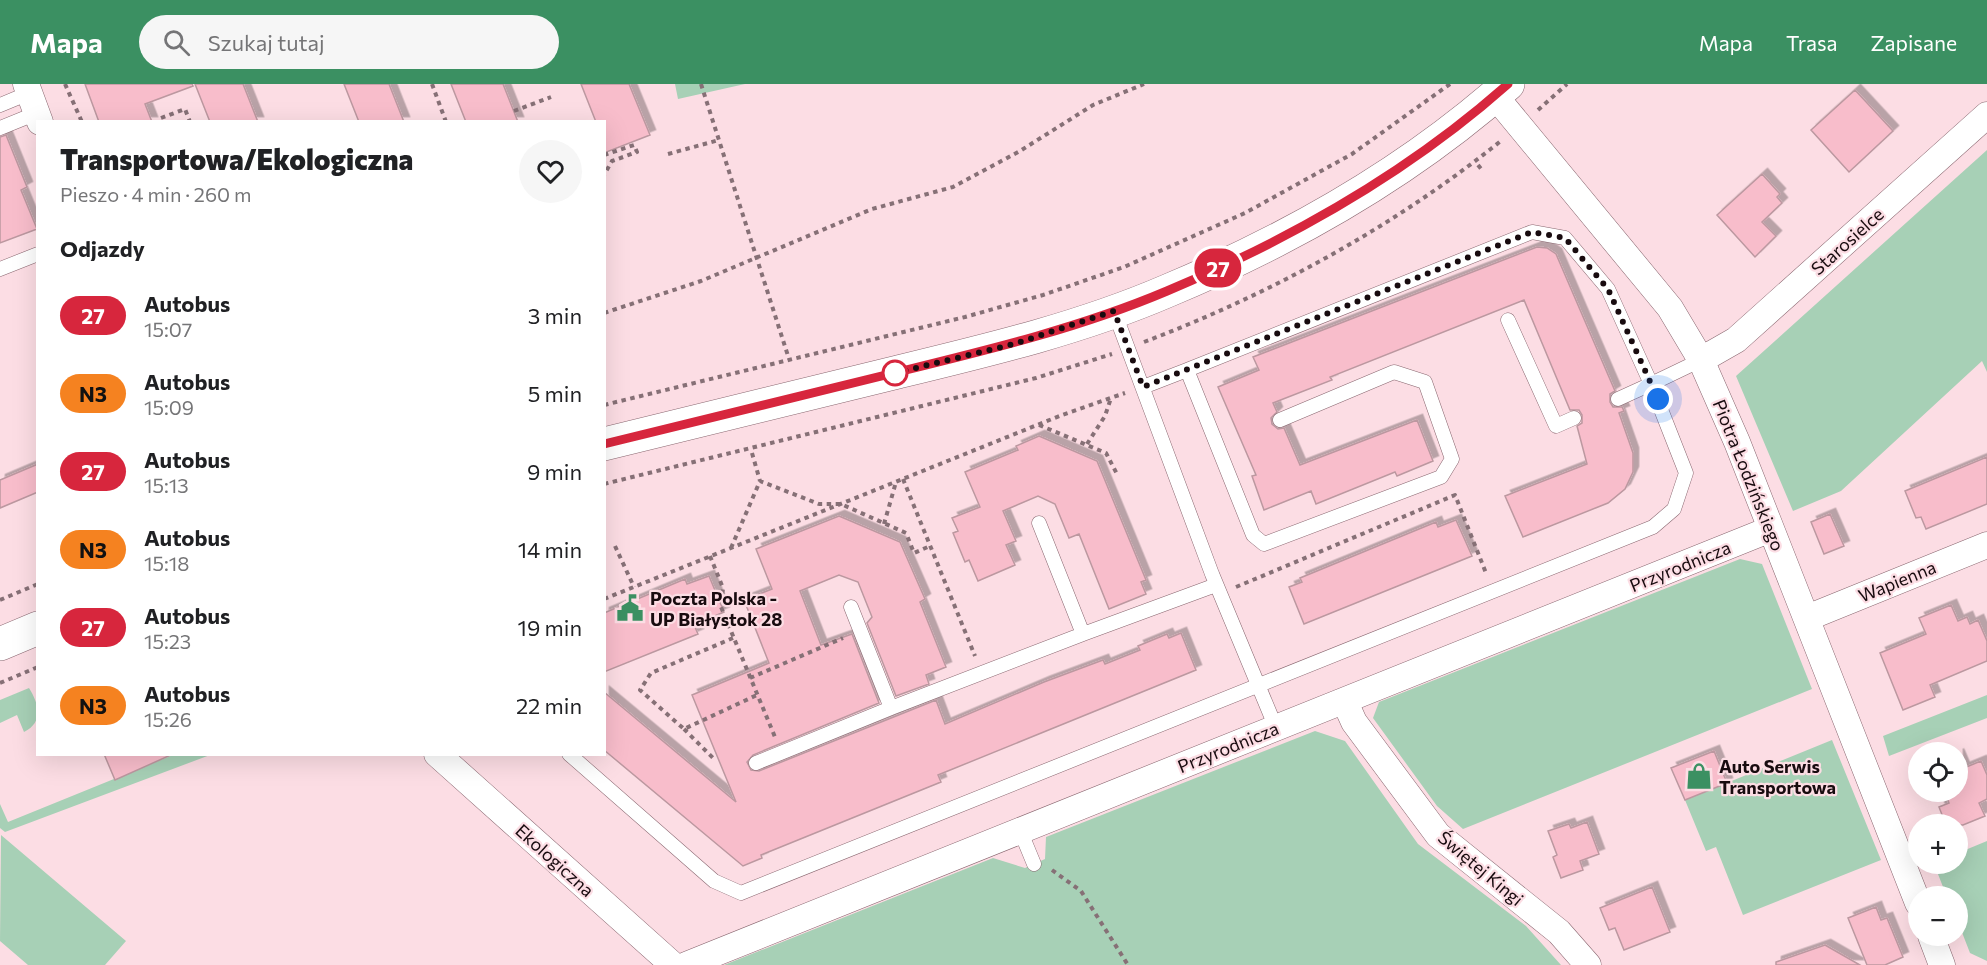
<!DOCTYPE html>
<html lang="pl">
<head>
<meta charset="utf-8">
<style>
	body { margin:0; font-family:Commissioner,sans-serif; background:#f6f6f6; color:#202124; height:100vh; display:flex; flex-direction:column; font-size:22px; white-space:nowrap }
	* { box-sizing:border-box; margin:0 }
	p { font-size:20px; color:#757577 }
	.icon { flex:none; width:33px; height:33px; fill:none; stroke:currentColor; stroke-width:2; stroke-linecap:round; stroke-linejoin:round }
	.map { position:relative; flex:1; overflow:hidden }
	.side { position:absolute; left:36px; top:36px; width:570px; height:636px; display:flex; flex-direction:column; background:#fff; border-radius:0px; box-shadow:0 6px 24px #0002 }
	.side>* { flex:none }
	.badge { padding:0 12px; border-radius:20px; font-size:21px; line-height:39px }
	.tools { position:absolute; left:1908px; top:658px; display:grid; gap:12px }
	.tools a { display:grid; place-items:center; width:60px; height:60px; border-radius:50%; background:#fff; box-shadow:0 6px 24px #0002; font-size:30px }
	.you { position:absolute; width:30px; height:30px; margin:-15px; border:4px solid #fff; border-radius:50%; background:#1a73e8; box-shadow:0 0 0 9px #1a73e833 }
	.map>.badge { position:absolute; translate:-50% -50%; box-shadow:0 0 0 3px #fff }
	h2 { padding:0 24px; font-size:22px; line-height:54px }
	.round { display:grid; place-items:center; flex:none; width:63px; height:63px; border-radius:32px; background:#f6f6f6 }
	.summary { display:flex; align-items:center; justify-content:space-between; height:102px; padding:0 24px }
	h1 { font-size:28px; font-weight:800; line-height:45px }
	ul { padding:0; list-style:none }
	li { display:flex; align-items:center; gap:18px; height:78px; padding:0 24px }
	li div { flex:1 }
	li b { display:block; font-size:22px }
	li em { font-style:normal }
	li .badge { min-width:66px; font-weight:700; text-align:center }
	header { display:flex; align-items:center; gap:36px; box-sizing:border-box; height:84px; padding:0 30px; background:#3b9062; color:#fff }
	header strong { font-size:28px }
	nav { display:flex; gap:33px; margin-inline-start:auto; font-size:21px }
	.search { width:420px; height:54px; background:#f6f6f6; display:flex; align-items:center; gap:15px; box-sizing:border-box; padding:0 21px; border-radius:33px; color:#757577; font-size:22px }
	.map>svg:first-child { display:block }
</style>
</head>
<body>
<header>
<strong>Mapa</strong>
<div class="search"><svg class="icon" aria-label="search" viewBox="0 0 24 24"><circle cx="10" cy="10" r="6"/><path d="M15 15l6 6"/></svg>Szukaj tutaj</div>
<nav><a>Mapa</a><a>Trasa</a><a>Zapisane</a></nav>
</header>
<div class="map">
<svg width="1987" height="881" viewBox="0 0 1987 881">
	<defs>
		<filter id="shadow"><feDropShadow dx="5.5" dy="-5.5" stdDeviation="0" flood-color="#0004"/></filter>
	</defs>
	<rect width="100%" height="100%" fill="#fcdde4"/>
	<!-- green -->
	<path fill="#a7d0b6" d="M675 0H745L678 15Z
		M1987 66V288L1982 277 1841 407 1793 427 1736 292Z
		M1740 475 1762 480 1812 605 1463 745 1437 722 1373 634 1379 618Z
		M29 604C39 620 44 638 24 648L17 631 0 639V616Z
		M1987 611V634L1889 672 1883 652Z
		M1315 647 1345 657 1418 760 1526 842 1561 881H724L993 774 1025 784 1045 775 1046 753Z
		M1832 656 1881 776 1743 831 1716 763 1706 767 1685 716Z
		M173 671H210L5 748 0 744V720L8 738Z
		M1 751 126 857 105 881H28L0 857Z
		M1987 757V877L1970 869 1958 838V813H1947L1934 780H1958V769Z"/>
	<!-- building -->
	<path fill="#f8bdcb" stroke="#bc98a0" stroke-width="1.5" filter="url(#shadow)" d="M85 0H192L193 2 145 20 152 38H99Z
		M195 0H243L258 38H210Z
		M344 0H389L404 38H359Z
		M451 0H503L518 38H466Z
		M581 0H629L650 51 604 69V38H596Z
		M1855 6 1893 47 1849 88 1811 46Z
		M6 51 27 103 21 106 37 145 0 159V53Z
		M1762 90 1780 110 1777 113 1782 119 1762 138 1776 152 1755 173 1717 131Z
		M1537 163 1547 164 1556 170 1615 307 1610 310V318L1613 323H1622L1624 327 1619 329 1633 369V388L1625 405 1608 419 1523 453 1505 412 1587 380 1577 342 1582 339V331L1579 326H1570L1524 216 1330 293 1332 296 1273 319 1277 328 1271 334 1272 340 1278 345 1284 344 1300 381 1417 336 1433 377 1397 392 1395 388 1316 420 1311 407 1264 426 1252 392 1256 391 1218 303 1259 286 1253 273Z
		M1039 352 1097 377 1146 496 1141 498 1146 510 1109 525 1079 450 1069 454 1055 420 1038 412 1003 427 1016 457 1006 461 1015 481 978 497 969 476 965 478 953 449 958 447 952 434 980 423 965 388 1018 366 1016 362Z
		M1987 373V420L1926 445 1921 433 1916 434 1905 407Z
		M38 380V408L0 424V396Z
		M1830 430 1844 462 1824 470 1811 438Z
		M839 432 900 458 925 515 920 518 946 583 926 591 929 600 896 612 867 539 872 533 858 498 839 491 800 507 821 561 852 550 879 619 753 671 747 678 751 686 759 687 936 616 945 640 1044 598 1103 576 1105 580 1140 566 1138 562 1167 550 1169 554 1181 549 1196 586 938 691 941 698 761 771 762 774 743 782 604 666V608L736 718 692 611 769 579 744 516 772 505 756 465Z
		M1456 436 1472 472 1304 540 1289 503 1302 498 1300 494 1436 438 1438 443Z
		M709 492 724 528 694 541 698 550 604 588V529L685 495 687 500Z
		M1951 521 1958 537 1967 533 1970 540 1978 536 1987 557V577L1930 601 1935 613 1903 626 1880 569 1926 550 1919 534Z
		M1714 667 1727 699 1685 716 1671 684Z
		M104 670H173L115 696Z
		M1958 670 1964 684 1981 677 1987 691V715L1979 719 1985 732 1963 741H1946L1939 723 1949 719 1945 708H1958Z
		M1587 738 1599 770 1580 777 1583 786 1561 794 1553 773 1557 771 1548 747 1569 740 1571 744Z
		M1652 803 1670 848 1624 866 1615 844 1609 846 1600 824Z
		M1876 823 1881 836 1887 834 1903 873 1885 881H1867L1848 834Z
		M1825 861 1860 881H1776V878Z"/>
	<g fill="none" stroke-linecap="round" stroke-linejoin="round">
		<defs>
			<path id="service" d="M0 21 29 9
				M0 44 37 29
				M0 185 38 170
				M1114 227 1212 490 1276 644
				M1508 236 1556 342 1574 334
				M1187 286 1532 148 1565 154 1608 205 1651 300 1618 315
				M1143 303 1187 286 1253 451 1264 460 1441 393 1452 375 1425 298 1394 288 1280 336
				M1039 439 1083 550 1216 501
				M851 523 891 624 1083 550
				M569 670 714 797 741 809 1653 443 1674 425 1686 389 1651 300 1701 276
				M756 679 891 624
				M1020 746 1034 780"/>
			<path id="minor" d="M26 0 40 38
				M1495 12 1670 224 1701 276 1737 358 1918 819
				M1701 276 1736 256 1987 31
				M1807 534 1987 461
				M1345 618 1354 638 1438 751 1559 848 1588 881
				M437 670 673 881
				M1931 852 1942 881
				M686 881 1771 445"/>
			<path id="tertiary" d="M604 360C702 336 800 312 898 288 989 266 1081 244 1167 207 1289 156 1409 88 1508 0
				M0 560 38 544"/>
		</defs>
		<!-- service casing -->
		<use href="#service" stroke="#896770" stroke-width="15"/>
		<!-- minor casing -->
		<use href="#minor" stroke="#896770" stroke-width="27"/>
		<!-- tertiary casing -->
		<use href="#tertiary" stroke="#896770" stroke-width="34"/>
		<!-- path -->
		<path stroke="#867076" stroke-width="4" stroke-dasharray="4.5 4.5" stroke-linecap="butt" d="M65 0 82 38
			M432 0 446 38
			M701 0 789 275
			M1538 26 1567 0
			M514 27 551 13
			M161 34 185 25 190 38
			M668 70 719 56
			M604 71 634 61 637 68 612 77 604 91
			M1478 81 1482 86
			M604 229 701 197 872 125 953 103 1020 67 1093 21 1144 0
			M1144 258C1273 209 1395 142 1502 56
			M604 321 965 233 1043 211 1124 183 1245 129 1352 70 1450 0
			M1039 341 1106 369 1118 392
			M1087 360 1105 332 1111 314
			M752 369 760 397
			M903 395 975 572
			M604 400 1036 294 1112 270
			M884 440 896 398
			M615 462 634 503
			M731 464 760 397 819 420H841L906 449 914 469 930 462
			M710 472 723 504 721 523 775 653
			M1236 503 1455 411 1486 489
			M604 515 1062 331 1125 309
			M0 516 38 500
			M733 554 651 589 640 606 684 645 757 611
			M750 594 843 554
			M0 599 38 583
			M684 645 713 674
			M1052 786 1081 807 1128 881"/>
		<!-- service -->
		<use href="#service" stroke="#fff" stroke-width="14"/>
		<!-- minor -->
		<use href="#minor" stroke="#fff" stroke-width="26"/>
		<!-- tertiary -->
		<use href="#tertiary" stroke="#fff" stroke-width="33"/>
	</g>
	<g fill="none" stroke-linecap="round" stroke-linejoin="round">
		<defs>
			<path id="line" d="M604 360C704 335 803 311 902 287 992 265 1082 243 1167 207 1289 156 1409 88 1508 0"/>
		</defs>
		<!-- line casing -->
		<use href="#line" stroke="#fff" stroke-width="14"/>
		<!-- line -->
		<use href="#line" stroke="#d7263d" stroke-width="9"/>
		<!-- walk -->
		<path stroke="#180b0f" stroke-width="6" stroke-dasharray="0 10.8" d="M895 289 1014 260 1114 227 1143 303 1532 148 1565 154 1608 205 1658 315"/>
	</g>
	<!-- icons -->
	<defs>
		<symbol id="civic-bare" viewBox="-9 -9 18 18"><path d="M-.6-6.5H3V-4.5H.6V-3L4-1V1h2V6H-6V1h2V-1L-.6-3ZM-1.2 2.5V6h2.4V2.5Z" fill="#3b9062" stroke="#fcdde4" stroke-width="2.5" paint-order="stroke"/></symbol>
		<symbol id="shop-bare" viewBox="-9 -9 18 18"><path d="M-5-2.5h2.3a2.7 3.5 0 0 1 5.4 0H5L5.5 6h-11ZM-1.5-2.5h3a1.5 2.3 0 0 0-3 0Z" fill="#3b9062" stroke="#fcdde4" stroke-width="2.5" paint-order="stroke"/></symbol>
	</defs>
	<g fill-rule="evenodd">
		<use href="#civic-bare" x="611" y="505" width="38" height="38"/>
		<use href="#shop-bare" x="1680" y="673" width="38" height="38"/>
	</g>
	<!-- markers -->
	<circle fill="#fff" stroke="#d7263d" stroke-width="3" cx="895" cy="289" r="12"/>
	<g text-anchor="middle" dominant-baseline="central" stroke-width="4.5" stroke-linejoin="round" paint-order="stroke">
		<!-- street labels -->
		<g font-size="18" fill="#180b0f" stroke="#fcdde4">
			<text transform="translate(1847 157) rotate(-42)">Starosielce</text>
			<text transform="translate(1749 391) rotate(68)">Piotra Łodzińskiego</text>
			<text transform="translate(1680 482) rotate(-22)">Przyrodnicza</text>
			<text transform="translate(1897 497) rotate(-22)">Wapienna</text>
			<text transform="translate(1228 663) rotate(-22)">Przyrodnicza</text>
			<text transform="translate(555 776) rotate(42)">Ekologiczna</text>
			<text transform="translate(1481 784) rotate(40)">Świętej Kingi</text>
		</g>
		<!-- poi labels -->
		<g font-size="18" font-weight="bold" fill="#180b0f" stroke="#fcdde4" text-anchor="start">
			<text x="650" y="514">Poczta Polska -<tspan x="650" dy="21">UP Białystok 28</tspan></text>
			<text x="1719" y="682">Auto Serwis<tspan x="1719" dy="21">Transportowa</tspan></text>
		</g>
	</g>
</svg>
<div class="tools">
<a><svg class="icon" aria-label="locate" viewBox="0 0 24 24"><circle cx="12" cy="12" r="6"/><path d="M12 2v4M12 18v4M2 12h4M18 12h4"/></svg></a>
<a>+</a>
<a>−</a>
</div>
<div class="you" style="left:1658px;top:315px"></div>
<b class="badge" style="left:1218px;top:184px;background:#d7263d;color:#fff">27</b>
<section class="side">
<div class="summary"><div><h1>Transportowa/Ekologiczna</h1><p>Pieszo · 4 min · 260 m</p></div><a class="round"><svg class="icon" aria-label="heart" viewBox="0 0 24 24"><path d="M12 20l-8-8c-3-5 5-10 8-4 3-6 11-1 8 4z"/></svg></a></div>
<h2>Odjazdy</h2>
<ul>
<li><span class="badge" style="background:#d7263d;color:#fff">27</span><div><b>Autobus</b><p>15:07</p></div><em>3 min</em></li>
<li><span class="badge" style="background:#f58220;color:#111">N3</span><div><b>Autobus</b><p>15:09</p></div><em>5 min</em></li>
<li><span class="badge" style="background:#d7263d;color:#fff">27</span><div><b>Autobus</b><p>15:13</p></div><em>9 min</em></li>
<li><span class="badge" style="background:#f58220;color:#111">N3</span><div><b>Autobus</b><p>15:18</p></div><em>14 min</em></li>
<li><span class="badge" style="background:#d7263d;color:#fff">27</span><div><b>Autobus</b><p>15:23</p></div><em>19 min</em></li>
<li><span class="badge" style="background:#f58220;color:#111">N3</span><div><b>Autobus</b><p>15:26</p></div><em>22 min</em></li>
</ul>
</section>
</div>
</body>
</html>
